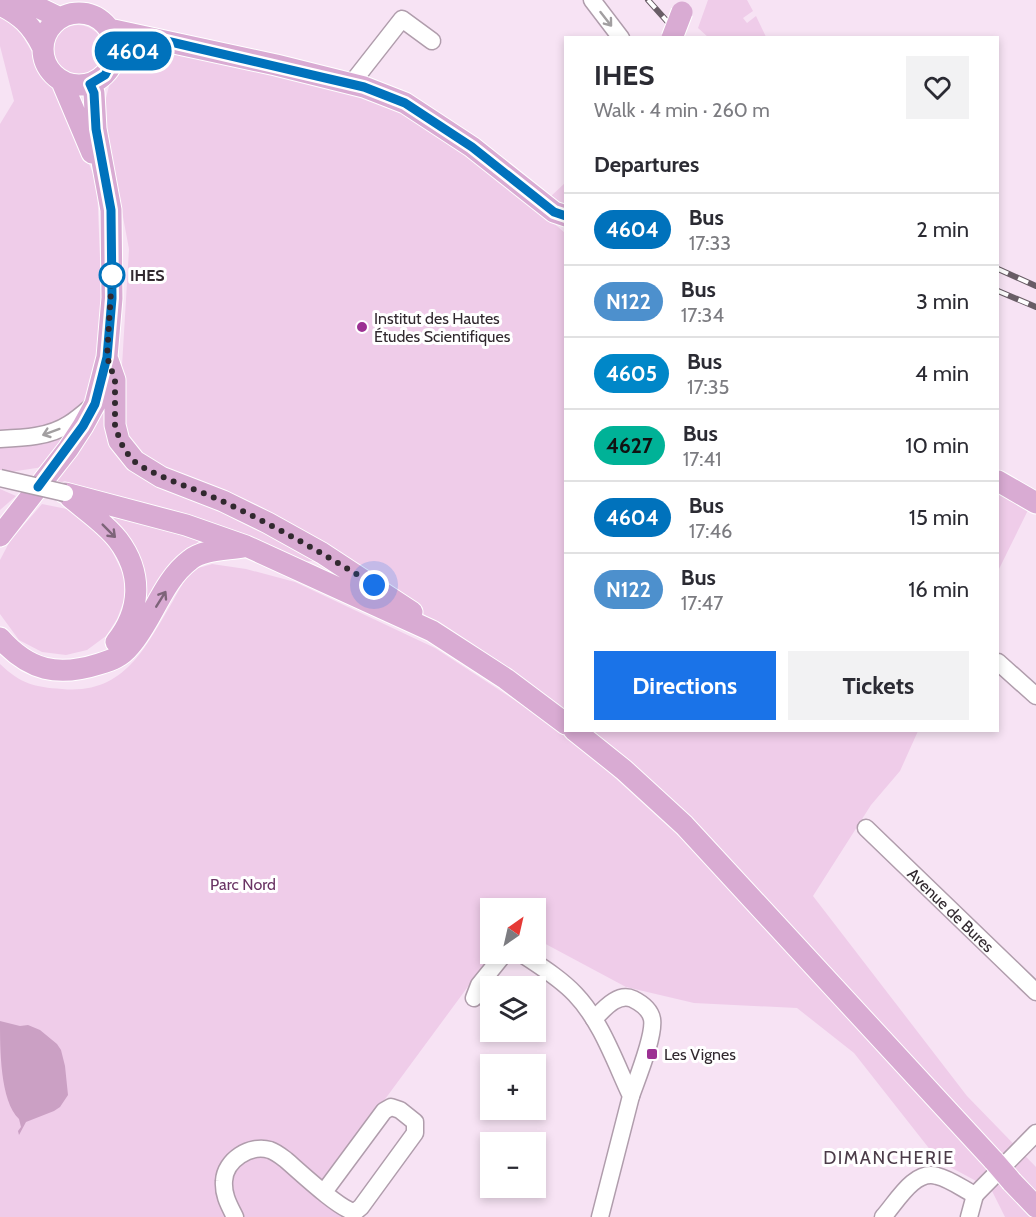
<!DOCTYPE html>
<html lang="en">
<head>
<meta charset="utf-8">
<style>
	body { margin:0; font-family:Cabin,sans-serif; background:#f2f2f3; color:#2b2b33; height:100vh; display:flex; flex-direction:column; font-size:22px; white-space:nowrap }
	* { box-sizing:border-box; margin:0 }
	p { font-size:20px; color:#7c7c81 }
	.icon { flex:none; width:33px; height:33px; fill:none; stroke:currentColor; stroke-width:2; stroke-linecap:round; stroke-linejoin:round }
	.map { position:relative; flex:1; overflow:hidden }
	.side { position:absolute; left:564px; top:36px; width:435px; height:696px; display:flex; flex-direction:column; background:#fff; border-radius:0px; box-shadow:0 3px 9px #0003 }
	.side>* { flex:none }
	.badge { padding:0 12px; border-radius:20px; font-size:21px; line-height:39px }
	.needle { width:39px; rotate:34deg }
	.fabs { position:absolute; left:480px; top:898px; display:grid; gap:12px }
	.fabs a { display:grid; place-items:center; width:66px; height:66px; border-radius:0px; background:#fff; box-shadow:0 3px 9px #0003; font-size:30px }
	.you { position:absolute; width:30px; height:30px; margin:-15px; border:4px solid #fff; border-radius:50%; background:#1a73e8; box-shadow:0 0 0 9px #1a73e833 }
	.map>.badge { position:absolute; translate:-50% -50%; box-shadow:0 0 0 3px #fff }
	h2 { padding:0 30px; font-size:22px; line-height:54px }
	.round { display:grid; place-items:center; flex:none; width:63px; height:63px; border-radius:0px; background:#f2f2f3 }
	.summary { display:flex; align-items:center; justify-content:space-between; height:102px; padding:0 30px }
	h1 { font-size:28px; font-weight:700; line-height:45px }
	.primary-button { display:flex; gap:12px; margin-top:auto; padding:12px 30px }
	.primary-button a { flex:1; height:69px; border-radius:0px; background:#1a73e8; color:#fff; font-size:24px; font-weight:700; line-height:69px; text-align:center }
	.primary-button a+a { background:#f2f2f3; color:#2b2b33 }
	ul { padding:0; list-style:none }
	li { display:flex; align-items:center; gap:18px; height:72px; padding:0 30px; border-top:2px solid #e1e1e2 }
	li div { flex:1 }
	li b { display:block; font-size:22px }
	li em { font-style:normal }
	li .badge { min-width:66px; font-weight:700; text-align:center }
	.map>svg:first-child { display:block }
</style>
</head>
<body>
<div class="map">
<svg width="1036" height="1217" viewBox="0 0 1036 1217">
	<rect width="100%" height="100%" fill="#f7e3f4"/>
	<!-- green -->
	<path fill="#efcce9" d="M708 0H747L753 11 743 18 747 23 756 16 766 37H708L698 28Z
		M0 14 10 15 71 118 97 184 102 308 98 393 43 467 10 472 0 470V124L14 101 0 46Z
		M52 51a26 26 0 1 1 52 0a26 26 0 1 1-52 0Z
		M174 48 345 88 404 110 473 153 565 233V723L509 676 345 557 303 562 198 523 55 480 122 366 129 249 103 110 111 78 147 51Z
		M565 183V204L549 198Z
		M998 486 1031 504 998 571Z
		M0 489 16 496 0 510Z
		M42 504 72 510 109 545 125 578 124 600 117 619 106 636 87 650 66 655 42 652 19 640 0 614V560L10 541Z
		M117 514 198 541 196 548 143 607 110 522Z
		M212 564 246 569 295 582 435 648 568 735 683 840 716 849 575 731H918L900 771 871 805 813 896 967 1096 1036 1167V1217H1005L991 1189 939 1161 854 1053 797 1008 694 1003 626 987 540 941 536 940V909H490L492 954 324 1182 345 1217H0V664C21 684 34 687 62 689 125 695 146 646 173 601 178 592 186 576 194 570 199 567 207 566 212 564Z"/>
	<!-- water -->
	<path fill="#cba0c4" d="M0 1021 20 1026 28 1025 40 1030 57 1044 61 1050 65 1066 68 1095 60 1107 54 1111 26 1122 19 1135 18 1131 21 1127 19 1119C0 1101 0 1049 0 1021Z"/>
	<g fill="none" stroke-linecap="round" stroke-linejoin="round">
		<defs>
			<g id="minor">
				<path d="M592 0 621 38"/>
				<path d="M351 84 402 19 432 41"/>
				<path d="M0 439C24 438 49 437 69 424 77 419 85 412 92 406"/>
				<path d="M998 662 1036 696"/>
				<path id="s1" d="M866 828 1036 992"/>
				<path d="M522 954C540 966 560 978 575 994 601 1021 615 1062 631 1096L600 1217"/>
				<path d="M474 998 479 985 504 954"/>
				<path d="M594 1019C604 1009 618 992 633 999 641 1003 650 1009 652 1019 655 1035 637 1079 631 1096"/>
				<path d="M975 1195 1036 1133"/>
				<path d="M235 1217C229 1205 223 1195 224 1181 225 1160 250 1144 270 1150 276 1152 282 1157 286 1160 300 1172 340 1210 355 1212L361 1207 415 1133V1122L400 1110 391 1107 384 1111 324 1192"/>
				<path d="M883 1217C896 1203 914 1169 937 1176 950 1179 963 1189 975 1195"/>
				<path d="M969 1217 975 1195"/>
			</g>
			<path id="major" d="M23 0 60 18
				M0 5C20 14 32 26 42 46
				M43 49a36 36 0 1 1 72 0a36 36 0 1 1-72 0Z
				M109 29 276 65 364 87 405 103 472 147 554 212 566 216
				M62 82 92 153
				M108 360 115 380V425L119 441 135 461 161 477 223 501 268 523 322 553 412 612
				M998 481 1036 503
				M65 493 186 525 246 546 432 631 506 679 566 724
				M70 497C86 511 105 523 118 540 143 573 141 611 116 642
				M0 536 68 449 83 426 95 404 107 357 112 298 111 210 96 129 94 93 90 84
				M0 638C29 671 58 677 99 664 112 660 121 657 130 646 153 620 162 581 190 560 203 549 228 550 243 547
				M574 730 624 770 684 825 994 1161
				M1012 1182 1036 1207"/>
		</defs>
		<!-- minor casing -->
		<use href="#minor" stroke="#b09dac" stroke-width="19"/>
		<!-- major casing -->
		<use href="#major" stroke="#fff" stroke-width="23"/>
		<!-- minor -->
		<use href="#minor" stroke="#fff" stroke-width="16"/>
		<!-- major -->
		<use href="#major" stroke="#d9abd3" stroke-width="21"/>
		<defs>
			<path id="rail" d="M648 0 682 38
				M998 269 1036 286
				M998 291 1036 307"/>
		</defs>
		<!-- rail casing -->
		<use href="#rail" stroke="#695d66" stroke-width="6"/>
		<!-- rail -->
		<use href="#rail" stroke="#fff" stroke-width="4" stroke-dasharray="11" stroke-linecap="butt"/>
		<defs>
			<path id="minor-bridge" d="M0 478 65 493"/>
			<path id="major-bridge" d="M672 38 682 12
				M994 1161 1012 1182"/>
		</defs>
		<!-- minor-bridge casing -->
		<use href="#minor-bridge" stroke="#b09dac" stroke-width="19" stroke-linecap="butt"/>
		<!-- major-bridge casing -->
		<use href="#major-bridge" stroke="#fff" stroke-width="23" stroke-linecap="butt"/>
		<!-- minor-bridge -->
		<use href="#minor-bridge" stroke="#fff" stroke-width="16"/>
		<!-- major-bridge -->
		<use href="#major-bridge" stroke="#d9abd3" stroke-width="21"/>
	</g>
	<!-- one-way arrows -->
	<defs><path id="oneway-shaft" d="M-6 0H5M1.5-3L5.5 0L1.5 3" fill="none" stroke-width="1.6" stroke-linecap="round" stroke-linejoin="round" transform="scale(1.5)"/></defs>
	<g stroke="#a29fa1">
		<use href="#oneway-shaft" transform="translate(606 19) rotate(52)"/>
		<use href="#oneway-shaft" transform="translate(51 432) rotate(160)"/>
	</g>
	<g stroke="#7d6479">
		<use href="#oneway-shaft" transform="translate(109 531) rotate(45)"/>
		<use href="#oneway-shaft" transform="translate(161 599) rotate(-58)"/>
	</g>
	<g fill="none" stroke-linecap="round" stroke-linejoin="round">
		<defs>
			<path id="line" d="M38 487 83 426 95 404 107 357 112 298 111 210 96 129 94 93 90 84 105 75 113 60 158 39 364 87 405 103 472 147 554 212 566 216"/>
		</defs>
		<!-- line casing -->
		<use href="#line" stroke="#fff" stroke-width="14"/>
		<!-- line -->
		<use href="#line" stroke="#0072bc" stroke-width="9"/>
		<!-- walk -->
		<path stroke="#31292f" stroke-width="6" stroke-dasharray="0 10.8" d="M112 275 107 357 115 380V425L120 441 126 452 135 462 146 469C171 482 199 490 226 503 277 527 326 555 374 585"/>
	</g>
	<!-- markers -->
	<circle fill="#fff" stroke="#0072bc" stroke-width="3" cx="112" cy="275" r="12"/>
	<g fill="#9c3193" stroke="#fff" stroke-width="2">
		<circle cx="362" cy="327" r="6"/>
		<rect x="646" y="1048" width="12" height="12" rx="3"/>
	</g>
	<g text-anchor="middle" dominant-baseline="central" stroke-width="6" stroke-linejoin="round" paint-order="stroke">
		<!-- stop labels -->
		<g font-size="16" font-weight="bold" fill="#31292f" stroke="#fff" text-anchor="start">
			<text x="130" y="275">IHES</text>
		</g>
		<!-- poi labels -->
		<g font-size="16" fill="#31292f" stroke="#fff" text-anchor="start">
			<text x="374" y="318">Institut des Hautes<tspan x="374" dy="18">Études Scientifiques</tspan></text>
			<text x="664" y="1054">Les Vignes</text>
		</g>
		<!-- park labels -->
		<g font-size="16" fill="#6a3464" stroke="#fff">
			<text x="243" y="884">Parc Nord</text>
		</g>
		<!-- street labels -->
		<g font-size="16" fill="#31292f" stroke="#fff">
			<text stroke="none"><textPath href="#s1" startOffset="118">Avenue de Bures</textPath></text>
		</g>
		<!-- neighbourhood labels -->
		<g font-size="18" letter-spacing="1.5" fill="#4c3c49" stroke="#fff">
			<text x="889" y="1158">DIMANCHERIE</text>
		</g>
	</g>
</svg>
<div class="fabs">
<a><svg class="needle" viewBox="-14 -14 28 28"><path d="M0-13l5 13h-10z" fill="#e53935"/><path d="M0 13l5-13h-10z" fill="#7c7c81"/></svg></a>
<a><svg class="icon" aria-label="layers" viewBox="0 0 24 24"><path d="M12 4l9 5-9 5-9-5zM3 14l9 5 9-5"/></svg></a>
<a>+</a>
<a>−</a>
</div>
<div class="you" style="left:374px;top:585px"></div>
<b class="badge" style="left:133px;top:51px;background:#0072bc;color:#fff">4604</b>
<section class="side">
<div class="summary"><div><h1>IHES</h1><p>Walk · 4 min · 260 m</p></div><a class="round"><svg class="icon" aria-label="heart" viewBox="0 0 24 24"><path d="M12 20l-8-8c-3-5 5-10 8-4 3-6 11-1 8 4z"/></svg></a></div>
<h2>Departures</h2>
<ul>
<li><span class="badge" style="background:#0072bc;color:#fff">4604</span><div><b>Bus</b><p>17:33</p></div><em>2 min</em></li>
<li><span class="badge" style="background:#4d90cd;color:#fff">N122</span><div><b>Bus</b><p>17:34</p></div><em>3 min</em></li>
<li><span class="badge" style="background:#0087c8;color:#fff">4605</span><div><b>Bus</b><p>17:35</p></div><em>4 min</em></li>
<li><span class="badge" style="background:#00b297;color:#111">4627</span><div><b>Bus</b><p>17:41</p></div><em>10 min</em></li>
<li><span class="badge" style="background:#0072bc;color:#fff">4604</span><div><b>Bus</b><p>17:46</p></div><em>15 min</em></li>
<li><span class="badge" style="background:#4d90cd;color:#fff">N122</span><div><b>Bus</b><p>17:47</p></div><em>16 min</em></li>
</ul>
<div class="primary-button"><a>Directions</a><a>Tickets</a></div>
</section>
</div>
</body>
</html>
